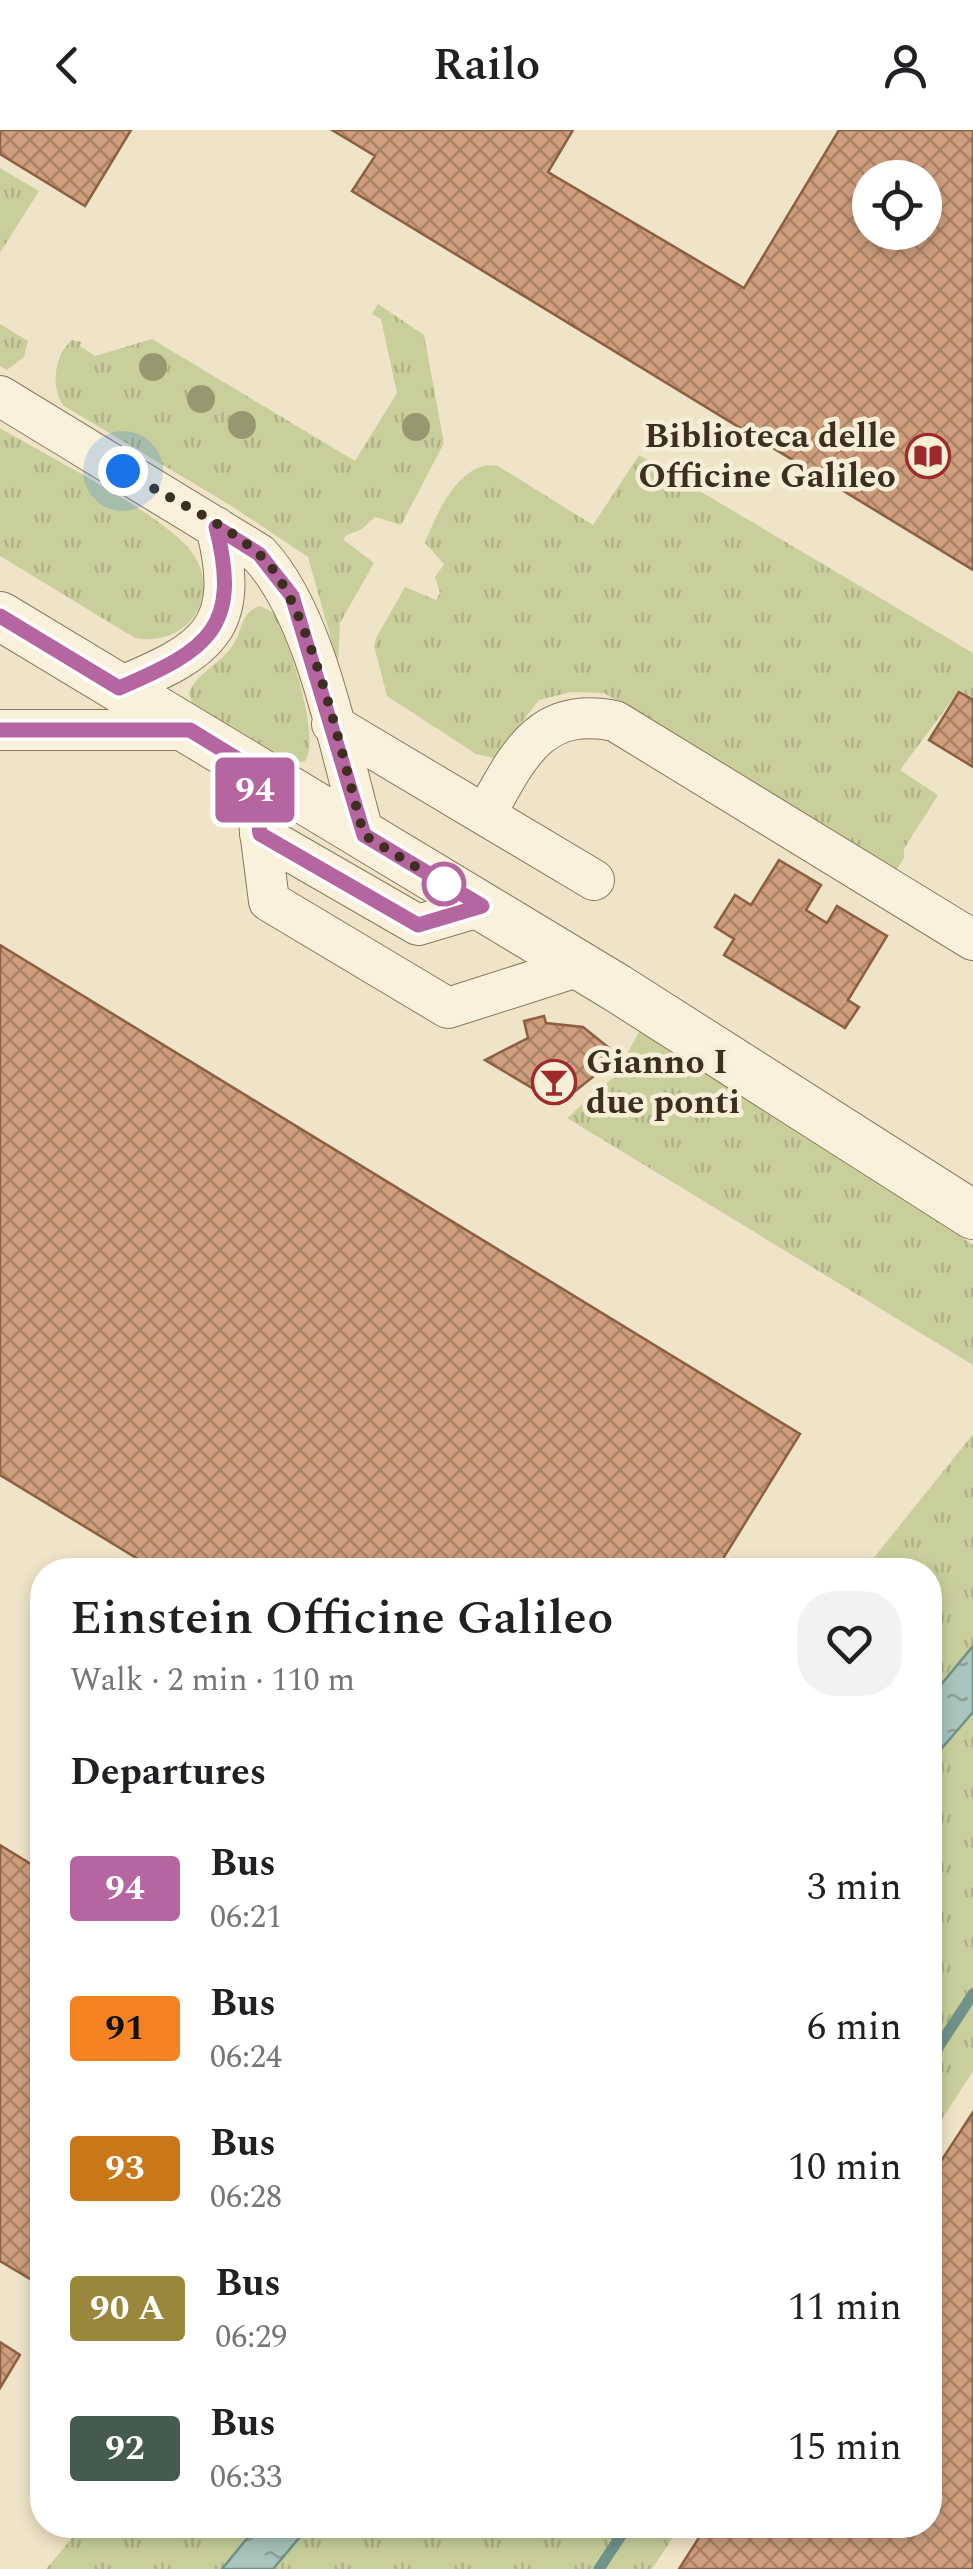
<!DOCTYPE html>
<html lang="en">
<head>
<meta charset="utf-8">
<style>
	body { margin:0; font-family:Spectral,serif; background:#f2f2f2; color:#202124; height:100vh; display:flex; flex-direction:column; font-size:38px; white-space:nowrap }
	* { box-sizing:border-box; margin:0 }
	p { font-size:32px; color:#757577 }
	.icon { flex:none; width:55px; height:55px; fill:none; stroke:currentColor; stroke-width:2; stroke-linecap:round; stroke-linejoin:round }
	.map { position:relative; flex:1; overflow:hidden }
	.panel { position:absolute; left:30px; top:1428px; width:912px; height:980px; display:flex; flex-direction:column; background:#fff; border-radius:40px; box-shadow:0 5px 15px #0003 }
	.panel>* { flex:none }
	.badge { padding:0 20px; border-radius:8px; font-size:35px; line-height:65px }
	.tools { position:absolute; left:852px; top:30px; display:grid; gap:20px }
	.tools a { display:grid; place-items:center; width:90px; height:90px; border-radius:50%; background:#fff; box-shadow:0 5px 15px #0003; font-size:50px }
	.you { position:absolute; width:50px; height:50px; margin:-25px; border:8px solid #fff; border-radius:50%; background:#1a73e8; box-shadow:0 0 0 15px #1a73e833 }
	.map>.badge { position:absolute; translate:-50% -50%; box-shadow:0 0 0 5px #fff }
	h2 { padding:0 40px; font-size:38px; line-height:90px }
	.round { display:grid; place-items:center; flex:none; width:105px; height:105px; border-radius:40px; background:#f2f2f2 }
	.headline { display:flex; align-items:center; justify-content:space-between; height:170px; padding:0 40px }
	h1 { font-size:48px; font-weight:600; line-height:75px }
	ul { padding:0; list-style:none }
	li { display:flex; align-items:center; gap:30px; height:140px; padding:0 40px }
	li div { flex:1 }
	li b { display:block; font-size:38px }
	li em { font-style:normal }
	li .badge { min-width:110px; font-weight:700; text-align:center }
	header { display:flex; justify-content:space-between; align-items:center; height:130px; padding:0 40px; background:#fff; font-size:45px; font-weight:600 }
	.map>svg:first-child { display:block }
</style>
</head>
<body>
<header><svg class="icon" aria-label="back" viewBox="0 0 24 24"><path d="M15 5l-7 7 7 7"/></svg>Railo<svg class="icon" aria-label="person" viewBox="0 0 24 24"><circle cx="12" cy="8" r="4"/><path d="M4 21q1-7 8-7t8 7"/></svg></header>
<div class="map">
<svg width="973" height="2439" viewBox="0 0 973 2439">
	<defs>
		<pattern id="grass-tufts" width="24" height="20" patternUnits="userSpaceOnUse" patternTransform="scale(2.5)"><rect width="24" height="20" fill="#c9cf9b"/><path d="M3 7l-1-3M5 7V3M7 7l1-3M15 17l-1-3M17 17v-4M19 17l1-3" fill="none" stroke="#aeb285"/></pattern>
		<pattern id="water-ripples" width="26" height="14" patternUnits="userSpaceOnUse" patternTransform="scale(2.5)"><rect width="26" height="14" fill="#a9c4bc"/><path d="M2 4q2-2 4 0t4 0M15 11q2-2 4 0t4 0" fill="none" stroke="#8ba098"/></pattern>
		<pattern id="building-cross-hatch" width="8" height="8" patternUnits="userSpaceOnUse" patternTransform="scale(2.5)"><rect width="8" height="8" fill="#cf9f7d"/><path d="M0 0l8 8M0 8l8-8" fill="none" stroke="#a98266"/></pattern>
	</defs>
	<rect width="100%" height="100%" fill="#f0e4c8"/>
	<!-- grass -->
	<path fill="url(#grass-tufts)" d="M0 38 39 61 0 123Z
		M378 174 424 205 444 313 401 395 375 387 362 399 345 406 344 410 374 433 340 493 338 534 308 427 230 375 64 276C50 259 54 224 72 210L82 212 80 216 95 226 152 209 355 331 397 263 381 189 372 184Z
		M0 194 28 211 24 227 7 240 0 236Z
		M0 298C47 326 159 382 190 420 225 464 188 518 135 508L0 426Z
		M639 325 973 523V570L958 562 900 640 938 665 904 719V728L896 741 604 563 571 562 539 570 494 628 476 624 387 566 374 516 376 508 405 457 436 470 440 463 435 447 444 434 425 413C436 384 461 328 498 336L593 395Z
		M260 476 273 482C288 507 323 610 304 632L287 630 192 573 189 563C195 544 222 533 233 515 243 500 241 481 260 476Z
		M640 900 733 956 973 1115V1235L567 988 616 945Z
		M973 1304V1941L930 2008V1440H864Z
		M83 2395H681L652 2439H46Z"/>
	<!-- water -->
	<path fill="url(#water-ripples)" stroke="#6f938a" stroke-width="2.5" d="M973 1516V1582L930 1632V1568Z
		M258 2395H310L273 2439H222Z"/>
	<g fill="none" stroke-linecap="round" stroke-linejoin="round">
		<!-- stream -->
		<path stroke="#6f938a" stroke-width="11" d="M930 1930 973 1864
			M599 2439 628 2395"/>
	</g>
	<!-- building -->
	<path fill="url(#building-cross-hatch)" stroke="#8d5f41" stroke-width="2.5" fill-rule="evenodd" d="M0 0H131L85 76 0 24Z
		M332 0H573L548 42 744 158 839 0H973V440L352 61 375 26ZM870 48H925V102H870Z
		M959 562 973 570V637L929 610Z
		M779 730 821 755 806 780 827 793 837 776 887 806 848 870 859 877 845 898 724 825 734 809 715 797 735 765 751 775Z
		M0 815 800 1304 716 1440H156L0 1345Z
		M544 886 546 893 583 897 619 926 559 974 485 930 528 908 524 891Z
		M0 1715 42 1741V2156L0 2131Z
		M973 1982V2439H679L707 2395H930V2048Z
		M0 2212 20 2225 0 2258Z"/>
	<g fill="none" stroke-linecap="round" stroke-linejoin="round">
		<defs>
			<path id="minor" d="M0 266 259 424C317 486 340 622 364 705
				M119 557C208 521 242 498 216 397
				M332 594 594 750
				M0 600H190
				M252 638 269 771 448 878 580 836
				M485 685C517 629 538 575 615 591L973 810
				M260 704 418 795 482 776"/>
			<path id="tertiary" d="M0 486 617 858 973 1085"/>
		</defs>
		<!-- minor casing -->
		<use href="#minor" stroke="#8d765c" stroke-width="42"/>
		<!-- tertiary casing -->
		<use href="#tertiary" stroke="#8d765c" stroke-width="50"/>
		<!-- minor -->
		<use href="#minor" stroke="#faf1dc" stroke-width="40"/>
		<!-- tertiary -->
		<use href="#tertiary" stroke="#faf1dc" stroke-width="48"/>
	</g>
	<!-- trees -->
	<g fill="#96986f">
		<circle cx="153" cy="237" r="14"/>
		<circle cx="201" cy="269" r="14"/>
		<circle cx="242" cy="295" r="14"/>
		<circle cx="416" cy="297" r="14"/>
	</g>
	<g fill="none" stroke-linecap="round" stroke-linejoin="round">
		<defs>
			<path id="line" d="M0 486 119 558C208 520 242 498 216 397L259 424 292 466 364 705 482 776 418 795 260 704 252 638 190 600H0"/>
		</defs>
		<!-- line casing -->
		<use href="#line" stroke="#fff" stroke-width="22"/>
		<!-- line -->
		<use href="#line" stroke="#b566a0" stroke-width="15"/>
		<!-- walk -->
		<path stroke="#3d2e20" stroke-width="10" stroke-dasharray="0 18" d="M123 341C167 368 223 391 261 426 310 470 344 636 364 705L444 754"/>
	</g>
	<!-- icons -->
	<defs>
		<symbol id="library-ring" viewBox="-11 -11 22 22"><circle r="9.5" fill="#f7eed8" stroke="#9e2a2b" stroke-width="1.5"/><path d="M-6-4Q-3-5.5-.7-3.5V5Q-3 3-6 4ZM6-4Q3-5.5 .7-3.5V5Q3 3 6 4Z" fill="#9e2a2b"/></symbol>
		<symbol id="bar-ring" viewBox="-11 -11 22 22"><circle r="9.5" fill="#f7eed8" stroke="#9e2a2b" stroke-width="1.5"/><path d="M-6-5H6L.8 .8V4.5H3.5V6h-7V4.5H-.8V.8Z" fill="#9e2a2b"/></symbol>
	</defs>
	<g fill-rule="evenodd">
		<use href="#library-ring" x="903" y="301" width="50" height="50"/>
		<use href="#bar-ring" x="529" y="927" width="50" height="50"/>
	</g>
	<!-- markers -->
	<circle fill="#fff" stroke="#b566a0" stroke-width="5" cx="444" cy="754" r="20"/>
	<g text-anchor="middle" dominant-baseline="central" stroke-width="9" stroke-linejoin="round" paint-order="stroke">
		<!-- poi labels -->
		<g font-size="35" font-weight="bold" fill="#3d2e20" stroke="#f7eed8" text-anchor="end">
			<text x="896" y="306">Biblioteca delle<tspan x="896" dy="40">Officine Galileo</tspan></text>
			<text x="586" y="932" text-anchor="start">Gianno I<tspan x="586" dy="40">due ponti</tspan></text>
		</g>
	</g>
</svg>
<div class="tools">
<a><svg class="icon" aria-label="locate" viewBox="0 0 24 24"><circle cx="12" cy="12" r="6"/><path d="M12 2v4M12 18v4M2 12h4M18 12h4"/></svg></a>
</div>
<div class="you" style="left:123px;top:341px"></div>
<b class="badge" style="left:255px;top:660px;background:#b566a0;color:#fff">94</b>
<section class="panel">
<div class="headline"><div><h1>Einstein Officine Galileo</h1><p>Walk · 2 min · 110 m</p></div><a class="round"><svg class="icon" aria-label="heart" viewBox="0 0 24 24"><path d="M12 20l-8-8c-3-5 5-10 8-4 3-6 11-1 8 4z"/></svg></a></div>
<h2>Departures</h2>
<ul>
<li><span class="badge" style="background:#b566a0;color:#fff">94</span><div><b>Bus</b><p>06:21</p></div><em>3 min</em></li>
<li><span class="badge" style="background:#f58220;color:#111">91</span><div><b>Bus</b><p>06:24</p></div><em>6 min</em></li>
<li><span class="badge" style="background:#c87819;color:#fff">93</span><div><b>Bus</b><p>06:28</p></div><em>10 min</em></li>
<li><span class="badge" style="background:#99873c;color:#fff">90 A</span><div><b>Bus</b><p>06:29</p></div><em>11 min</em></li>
<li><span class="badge" style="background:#465b4f;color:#fff">92</span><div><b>Bus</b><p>06:33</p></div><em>15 min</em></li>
</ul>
</section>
</div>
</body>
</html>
